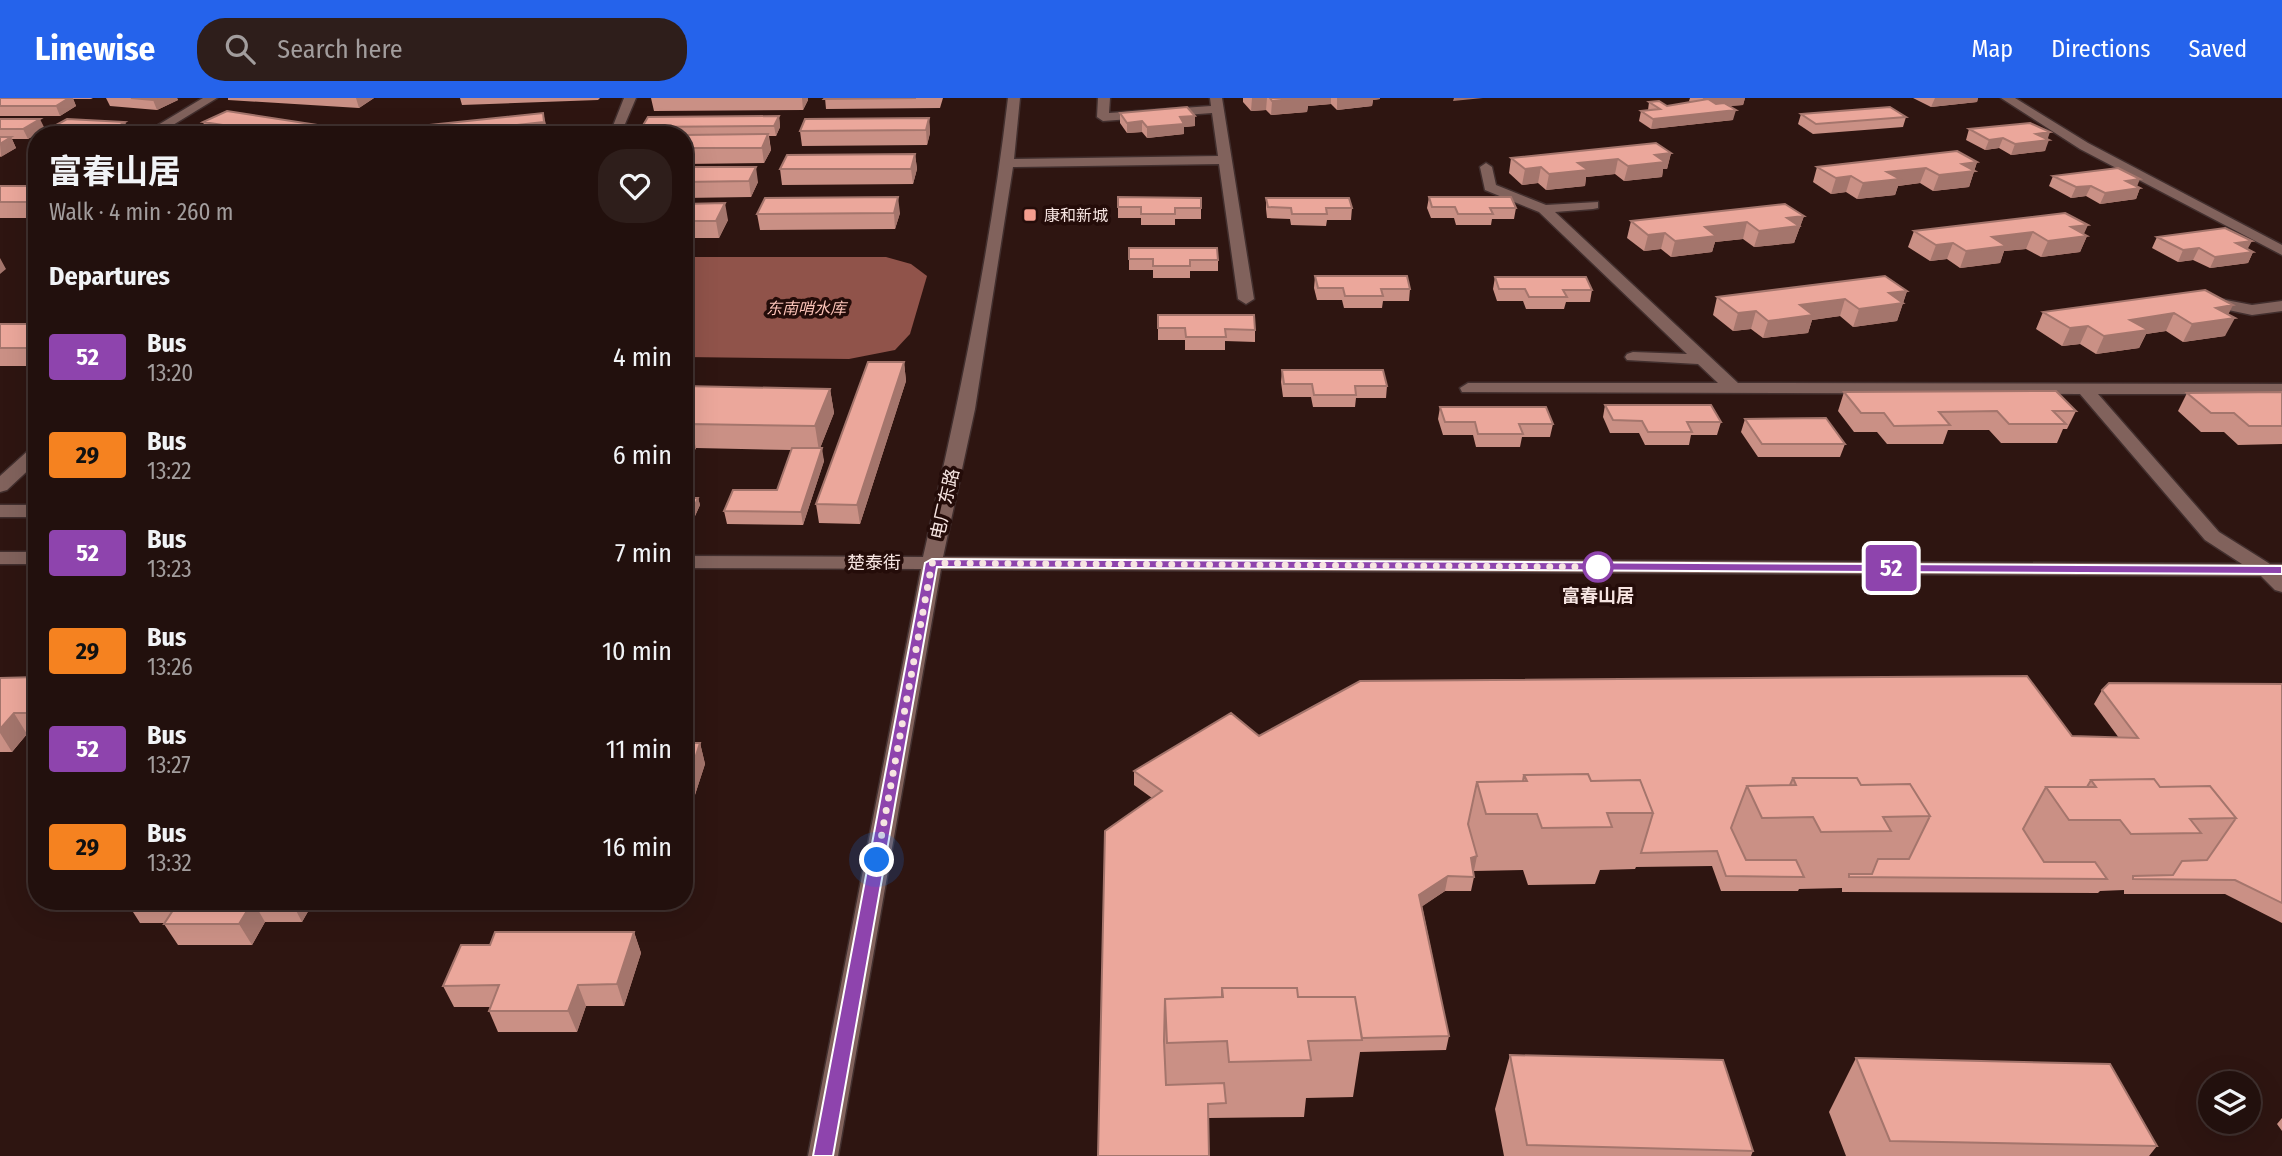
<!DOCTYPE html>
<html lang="en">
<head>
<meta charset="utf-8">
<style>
	body { margin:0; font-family:"Fira Sans Condensed","Noto Sans SC",sans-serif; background:#2e1e1b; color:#f1f3f6; height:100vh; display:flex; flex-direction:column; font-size:26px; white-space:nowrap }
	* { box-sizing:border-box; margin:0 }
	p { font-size:23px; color:#a29d9d }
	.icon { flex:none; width:38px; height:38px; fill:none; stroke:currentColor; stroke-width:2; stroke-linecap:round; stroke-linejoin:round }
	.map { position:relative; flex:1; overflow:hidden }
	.details { position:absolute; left:28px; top:28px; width:665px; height:784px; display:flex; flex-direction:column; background:#22100d; border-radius:28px; box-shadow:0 7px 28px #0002,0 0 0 2px #3f302e }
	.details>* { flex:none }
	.badge { padding:0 14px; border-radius:5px; font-size:24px; line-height:46px }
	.buttons { position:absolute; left:2198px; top:973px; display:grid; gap:14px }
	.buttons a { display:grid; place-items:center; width:63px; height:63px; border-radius:50%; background:#22100d; box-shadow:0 7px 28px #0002,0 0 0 2px #3f302e; font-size:35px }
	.you { position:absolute; width:35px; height:35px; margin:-18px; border:5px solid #fff; border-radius:50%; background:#1a73e8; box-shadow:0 0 0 10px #1a73e833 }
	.map>.badge { position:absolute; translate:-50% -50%; box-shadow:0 0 0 4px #fff }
	h2 { padding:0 21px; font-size:26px; line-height:63px }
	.round { display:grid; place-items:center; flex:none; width:74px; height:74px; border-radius:28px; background:#2e1e1b }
	.overview { display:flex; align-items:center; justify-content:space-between; height:119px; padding:0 21px }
	h1 { font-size:33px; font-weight:700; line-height:52px }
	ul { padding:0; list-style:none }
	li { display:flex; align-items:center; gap:21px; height:98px; padding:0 21px }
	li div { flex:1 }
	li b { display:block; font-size:26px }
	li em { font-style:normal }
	li .badge { min-width:77px; font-weight:700; text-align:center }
	header { display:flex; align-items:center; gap:42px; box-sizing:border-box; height:98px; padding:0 35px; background:#2563eb; color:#fff }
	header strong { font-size:33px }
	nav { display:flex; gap:38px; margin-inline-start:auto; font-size:24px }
	.search { width:490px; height:63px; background:#2e1e1b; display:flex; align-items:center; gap:18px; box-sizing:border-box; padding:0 24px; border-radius:28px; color:#a29d9d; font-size:26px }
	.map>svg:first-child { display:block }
</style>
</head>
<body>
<header>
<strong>Linewise</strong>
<div class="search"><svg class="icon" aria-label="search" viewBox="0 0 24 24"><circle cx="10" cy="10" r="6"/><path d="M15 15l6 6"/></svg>Search here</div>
<nav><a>Map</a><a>Directions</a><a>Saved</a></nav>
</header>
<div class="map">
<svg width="2282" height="1058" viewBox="0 0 2282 1058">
	<rect width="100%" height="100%" fill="#2e1511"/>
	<!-- water -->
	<path fill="#90534a" d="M684 159H886L911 166 927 178 910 236 895 252 849 261 684 259Z"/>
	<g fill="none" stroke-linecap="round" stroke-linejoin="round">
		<defs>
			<path id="minor" d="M203 0H217L168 30 176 37H161L153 30Z
				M624 0H636L622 33 608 37H588L613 28Z
				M1008 0H1020L1014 61 1218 58 1212 15 1103 23 1097 19 1098 0H1110L1109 15 1211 8 1210 0H1222L1254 201 1246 206 1238 201 1219 66 1013 69 975 311 943 459 2242 466 2205 442 2080 296 1462 294 1460 290 1468 285H1718L1698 266 1627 262 1625 259 1627 256 1633 254 1687 256 1539 114 1485 92 1480 69 1486 65 1492 69 1496 87 1546 107 1598 104V110L1593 111 1555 114 1738 285 2282 286V296H2098L2219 434 2270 466H2282V494L2275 492 2261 478 941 471 838 1058H808L921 471 684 470V458L923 459C958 308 990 155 1008 0Z
				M2001 0H2015L2088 45 2282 147V157L2080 51Z
				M2205 198 2252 207 2282 203V213L2252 217 2200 206 2197 203Z
				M37 349V364L7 392 0 394V378L31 350Z
				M0 407H37V419H0Z
				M0 454H37V466H0Z"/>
		</defs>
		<!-- minor casing -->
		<use href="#minor" stroke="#422f2e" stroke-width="3"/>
		<!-- minor -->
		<use href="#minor" fill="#81625c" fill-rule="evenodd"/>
	</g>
	<!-- wall -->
	<path fill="#ca9085" d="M0 0H93L91 1H73L76 8 60 18H0Z
		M106 0H177L178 2 157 12 110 8Z
		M228 0H374L359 10 228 2Z
		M460 0H600L598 2 462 7Z
		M651 0H808V2L803 12 654 13Z
		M825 0H943L940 10 826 11Z
		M1243 0H1380V1L1373 2 1372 8 1337 12 1331 6 1308 8 1307 14 1271 17 1266 12 1251 13 1243 4Z
		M1690 0H1745L1743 7 1729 8 1733 22 1651 31 1639 23 1641 13 1648 12 1649 4 1667 8 1691 4 1689 3Z
		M1913 0H1978L1977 4 1931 9Z
		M1120 15 1195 18V28L1184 29V36L1147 40 1142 34 1127 35 1120 25Z
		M1801 16 1906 19 1903 29 1813 36 1798 26Z
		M779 18 780 29 776 38H769L771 52 764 65 684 66V37H644L642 29Z
		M929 20 930 35 927 47 802 48 800 33Z
		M0 21 45 31 28 41H12L16 50 0 59Z
		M203 24 337 30 339 37H208Z
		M1969 31 2047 41 2045 53 2011 57 1999 50 1985 52 1966 42Z
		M47 32 130 34 126 37H49Z
		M1671 55 1667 71H1663L1662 79 1624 83 1615 76 1586 79 1585 88 1546 92 1538 85 1522 87 1509 75 1511 60Z
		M915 56 917 71 913 86 782 87 780 71Z
		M1977 64 1969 89 1933 93 1920 85 1898 88 1895 97 1857 101 1846 94 1831 96 1813 84 1817 69Z
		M684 69 758 84 751 99 684 100Z
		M2053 78 2137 89 2140 90 2136 101 2100 106 2086 98 2071 100 2049 88Z
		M0 88H37V120H0Z
		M1118 99 1201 110V121H1175V127H1141V120H1118Z
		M1429 99 1516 110 1514 121H1492L1491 127H1456L1454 120H1431L1427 110Z
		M1266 100 1352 110 1351 122H1327L1326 128 1291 127 1290 121 1267 120 1266 111Z
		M684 106 728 122 719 140H684Z
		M900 115 895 131 760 132 757 116Z
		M2065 115 2084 136 2087 138 2080 154 2041 159 2026 151 2004 153 2000 165 1960 170 1947 161 1930 163 1908 149 1914 133Z
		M1804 118 1794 145 1754 149 1743 141 1715 144 1712 154 1671 159 1661 151 1644 153 1627 140 1631 123Z
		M2157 139 2248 151 2253 154 2248 165 2210 170 2193 162 2178 164 2152 150Z
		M1129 150 1218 162V173H1190V180H1153V172H1129Z
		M1315 178 1410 191 1409 203H1383L1382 210H1344L1342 202H1317L1314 190Z
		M1495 179 1592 192 1590 204H1566L1564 211H1526L1523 203H1497L1493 191Z
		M1907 193 1897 223 1853 229 1840 218 1812 222 1808 235 1763 240 1751 231 1733 233 1713 217 1717 199Z
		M2043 214 2228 217 2225 238 2183 244 2166 233 2146 236 2139 250 2096 256 2080 246 2062 248 2036 231Z
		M1158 217 1255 232V244L1225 243V252H1185V242H1158Z
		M0 226H37V268H0Z
		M904 264 906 283 860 426 819 425 816 406Z
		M1282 272 1387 288 1386 300H1356L1355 309H1313L1311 299H1283L1281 284Z
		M684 288 830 291 834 315 820 350 824 363 803 427 727 426 724 413 777 392 792 352 696 350 684 372Z
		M1844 294 2076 313 2067 331H2063L2057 345H2001L1989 332H1948L1943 346H1887L1877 334H1854L1838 313Z
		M2282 294V346L2238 347 2224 334H2201L2178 313 2187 295Z
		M1605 307 1721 324 1717 337H1691L1689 347H1645L1639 335H1610L1603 319Z
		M1440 309 1553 326 1550 339H1522L1520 349H1476L1473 337H1443L1438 321Z
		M1745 321 1845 346 1840 359H1758L1741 334Z
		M684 400H698L700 407 690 429H684Z
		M37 579V636H27L12 654H0V580Z
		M2282 586V825L2225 796H2124V792L2100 793 2098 795 1842 794V790L1799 791 1798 793H1721L1712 768 1636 769 1635 771 1600 772 1595 786 1528 787 1523 772 1474 773V779L1471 793H1445L1422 808 1449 938 1446 952 1360 954 1353 999 1306 1000 1304 1019 1208 1020 1098 1058 1152 700 1134 687V673L1259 638H2072L2119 640 2094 606 2102 592Z
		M684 645H700L705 666 692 706H684Z
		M126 803H314L302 824H265L252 847H178L164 826 165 825H140Z
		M634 834 641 855 624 908H586L577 934H498L489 913 490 909H454L443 888 490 847Z
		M1510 957 1753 1053 1751 1058H1504L1495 1011Z
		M1856 960 2157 1048 2149 1058H1846L1829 1014Z
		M2282 1020V1033L2277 1026Z"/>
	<!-- shaded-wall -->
	<path fill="#a4756c" d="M69 0H73L76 8 60 18 56 8Z
		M157 0H177L178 2 157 12 153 2Z
		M356 0H374L359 10Z
		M802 0H808V2L803 12Z
		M1252 0H1267L1266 12 1251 13Z
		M1301 0H1331V6L1308 8 1307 14 1271 17 1272 3Z
		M1337 0H1380V1L1373 2 1372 8 1337 12Z
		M1454 0H1483L1453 3Z
		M1703 0H1745L1743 7 1701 10Z
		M1935 0H1978L1977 4 1931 9Z
		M1736 12 1733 22 1651 31 1653 21Z
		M543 15 547 30V37H428Z
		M779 18 780 29 776 38 774 28Z
		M1195 18V28L1184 29V36L1147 40V29L1180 19Z
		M929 20 930 35 927 47 926 32Z
		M40 21 45 31 28 41 23 31Z
		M1142 23V34L1127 35V25Z
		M125 24 130 34 126 37H107L106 35Z
		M337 30 339 37H322Z
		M2050 34 2047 43 2049 42 2045 53 2011 57 2015 46 2036 36Z
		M768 36 771 52 764 65 762 50Z
		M11 39 16 50 1 59 0 46Z
		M2003 40 1999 50 1985 52 1989 42Z
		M1671 55 1667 71H1663L1662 79 1624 83 1628 68 1655 57Z
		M915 56 917 71 913 86 911 71Z
		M1618 61 1615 76 1586 79 1585 88 1546 92 1549 76 1578 65Z
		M1977 64 1969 89 1933 93 1939 77 1962 66Z
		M756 69 758 84 751 99 749 83Z
		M1541 69 1538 85 1522 87 1525 71Z
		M1926 70 1920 85 1898 88 1895 97 1857 101 1863 85 1887 74Z
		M1851 78 1846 94 1831 96 1836 80Z
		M2140 81 2136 91 2140 90 2136 101 2100 106 2105 95 2126 83Z
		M2091 88 2086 98 2071 100 2076 89Z
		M898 99 900 115 895 131 894 115Z
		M725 105 728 122 719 140 716 123Z
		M1804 118 1794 145 1754 149 1759 133 1787 120Z
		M1747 124 1743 141 1715 144 1712 154 1671 159 1675 143 1705 129Z
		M2088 127 2083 138H2087L2080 154 2041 159 2048 143 2071 129Z
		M2033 134 2026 151 2004 153 2000 165 1960 170 1966 153 1992 139Z
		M1665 135 1661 151 1644 153 1648 137Z
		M2252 143 2246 154 2236 145Z
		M1953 145 1947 161 1930 163 1936 147Z
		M2199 150 2193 162 2178 164 2183 152Z
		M2253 154 2248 165 2210 170 2215 159Z
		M0 160 6 171 0 176Z
		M1907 193 1897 223 1853 229 1859 211 1889 195Z
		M1845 201 1840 218 1812 222 1808 235 1763 240 1768 223 1800 207Z
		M2233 207 2226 221 2235 220 2225 238 2183 244 2192 226 2216 210Z
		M1756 213 1751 231 1733 233 1738 215Z
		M2174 215 2166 233 2146 236 2139 250 2096 256 2104 238 2130 222Z
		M2088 228 2080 246 2062 248 2070 230Z
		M904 264 906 283 860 426 857 407Z
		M830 291 834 315 819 353 815 328Z
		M690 326 696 350 684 372V337Z
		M822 350 824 363 803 427 801 414Z
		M698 400 700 407 690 429 689 422Z
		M14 615 27 636 12 654 0 635V631Z
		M700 645 705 666 692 706 687 685Z
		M1477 758 1474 773 1468 774 1471 760Z
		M1448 778 1445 793 1417 812 1419 797Z
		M253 803 265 824 252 847 239 826Z
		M291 803H314L302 824Z
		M634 834 641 855 624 908 617 886Z
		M578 887 586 908 577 934 568 913Z"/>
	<!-- building -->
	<path fill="#eba79b" stroke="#a4756c" stroke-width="2" d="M0 0H69L56 8H0Z
		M131 0H157L153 2Z
		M825 0H916L824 1Z
		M1270 0H1301L1272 3Z
		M1708 1 1716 6 1724 5 1736 12 1653 21 1641 13 1660 11 1649 4 1659 3 1667 8Z
		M1187 9 1195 18 1180 19 1184 26 1147 29 1142 23 1127 25 1120 15Z
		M1890 9 1906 19 1816 26 1801 16Z
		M227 13 337 30 322 37H288L203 24Z
		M543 15 544 24 428 37H391L392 31Z
		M779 18 774 28 642 29 648 19Z
		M929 20 926 32 800 33 805 21Z
		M0 21H40L23 31H0Z
		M67 21 125 24 106 35 47 32Z
		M2030 25 2050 34 2036 36 2049 42 2015 46 2003 40 1989 42 1969 31Z
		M768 36 762 50H684V37Z
		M0 39H11L0 46Z
		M1656 45 1671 55 1655 57 1665 64 1628 68 1618 61 1578 65 1588 72 1549 76 1541 69 1525 71 1511 60Z
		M1957 53 1977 64 1962 66 1975 73 1939 77 1926 70 1887 74 1900 81 1863 85 1851 78 1836 80 1817 69Z
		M915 56 911 71H780L787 57Z
		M684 69H756L749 83 684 84Z
		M2118 70 2140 81 2126 83 2140 90 2105 95 2091 88 2076 89 2053 78Z
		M0 88H37V104H0Z
		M898 99 894 115 757 116 765 100Z
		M1118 99 1201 100V110H1175V116H1141V109H1118Z
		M1429 99H1511L1516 110H1490L1493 116H1458L1455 109H1432Z
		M1266 100H1349L1352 110H1326L1327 116H1292L1291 110 1268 109Z
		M725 105 716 123H684V106Z
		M1785 106 1804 118 1787 120 1799 128 1759 133 1747 124 1705 129 1716 138 1675 143 1665 135 1648 137 1631 123Z
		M2065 115 2088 127 2071 129 2087 138 2048 143 2033 134 1992 139 2006 148 1966 153 1953 145 1936 147 1914 133Z
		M2225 130 2252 143 2236 145 2253 154 2215 159 2199 150 2183 152 2157 139Z
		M1129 150H1217L1218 162H1190V168H1153V161H1129Z
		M1315 178H1407L1410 191H1381L1383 198H1345L1343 190H1318Z
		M1885 178 1907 193 1889 195 1903 205 1859 211 1845 201 1800 207 1813 217 1768 223 1756 213 1738 215 1717 199Z
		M1495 179H1586L1592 192H1563L1567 199H1529L1525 191H1499Z
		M2205 192 2233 207 2216 210 2235 220 2192 226 2174 215 2130 222 2148 232 2104 238 2088 228 2070 230 2043 214Z
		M1158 217H1254L1255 232 1225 231 1226 239H1186L1185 230H1158Z
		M0 226H37V250H0Z
		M868 264H904L857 407 816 406Z
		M1282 272H1383L1387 288H1355L1356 297H1314L1312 286H1284Z
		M684 288 830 291 815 328 690 326 684 337Z
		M2056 293 2076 313H2053L2066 326H2009L1997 313 1939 314 1950 327 1894 328 1884 315H1861L1844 294Z
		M2282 294V328H2249L2234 315H2211L2187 295Z
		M1605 307H1711L1721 324H1687L1692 334H1648L1642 323 1613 322Z
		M1440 309H1546L1553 326H1519L1523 336H1478L1475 324H1445Z
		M1826 320 1845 346H1762L1745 321Z
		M792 350H822L801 414 724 413 733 392H777Z
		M684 400H698L689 422H684Z
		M2027 578 2072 638 2138 640 2102 592 2109 585 2282 586V805L2235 782 2133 781V778L2173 777 2182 763 2207 762 2236 720 2210 688 2160 689 2154 681 2091 682 2087 689H2046L2023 731 2044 764H2095L2107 781 1849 779V776H1872L1878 761H1909L1930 718 1910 686 1861 687 1857 680H1793L1790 687 1747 688 1731 730 1746 762H1796L1804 779 1726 778 1717 753 1641 755 1653 715 1640 682 1591 683 1588 676 1524 677 1523 683 1477 684 1468 726 1477 758 1471 760 1474 779 1448 778 1419 797 1449 938 1362 940 1355 899H1298L1297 890H1222V899L1165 901 1164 943 1166 987 1224 985 1226 1005 1208 1006 1209 1058H1098L1105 733 1162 693 1134 673 1231 615 1259 638 1360 583Z
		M37 579V615H14L0 631V580Z
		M684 645H700L687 685H684Z
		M1588 676 1591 683 1640 682 1653 715H1607L1612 729 1542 730 1537 716H1486L1477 684 1527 683 1524 677Z
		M1793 680H1857L1861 687 1910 686 1930 718 1883 719 1891 733 1821 734 1813 719 1762 720 1747 688 1796 687Z
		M2154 681 2160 689 2210 688 2236 720 2190 721 2201 735 2131 736 2120 722H2069L2046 689H2096L2091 682Z
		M126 803H253L239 826H164L179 803Z
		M495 834H634L617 886 578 887 568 913H489L499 887 443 888 461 847H490Z
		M1222 890H1297L1298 899H1355L1362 942 1308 943 1311 962 1229 964 1227 943 1167 945 1165 901 1223 899Z
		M1510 957 1723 962 1753 1053 1527 1047Z
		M1856 960 2110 966 2157 1048 1890 1043Z"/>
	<!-- line -->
	<path fill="#8e44ad" stroke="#fff" stroke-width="2" d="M932 461 2282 468V476L937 469 833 1058H813L925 465Z"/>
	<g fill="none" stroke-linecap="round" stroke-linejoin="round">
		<!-- walk -->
		<path stroke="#f6e4e1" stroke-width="7" stroke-dasharray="0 12.6" d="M877 762 932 465 1598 469"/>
	</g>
	<!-- markers -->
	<rect fill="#f59d8e" stroke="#240c09" stroke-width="2.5" x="1023" y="110" width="14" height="14" rx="3.5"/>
	<circle fill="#fff" stroke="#8e44ad" stroke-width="3.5" cx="1598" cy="469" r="14"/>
	<g text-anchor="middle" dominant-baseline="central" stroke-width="7" stroke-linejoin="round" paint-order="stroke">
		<!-- far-poi labels -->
		<g font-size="16" fill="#f6e4e1" stroke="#240c09" text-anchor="start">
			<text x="1044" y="117">康和新城</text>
		</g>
		<!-- far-water labels -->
		<g font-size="16" font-style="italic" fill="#fdc4b9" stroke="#240c09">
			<text x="806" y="210">东南哨水库</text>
		</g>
		<!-- street labels -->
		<g font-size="18" fill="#f6e4e1" stroke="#240c09">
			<text transform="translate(945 406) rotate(-77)">电厂东路</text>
			<text x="874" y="465">楚泰街</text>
		</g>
		<!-- stop labels -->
		<g font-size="18" font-weight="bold" fill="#f6e4e1" stroke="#240c09">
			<text x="1598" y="498">富春山居</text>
		</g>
	</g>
</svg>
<div class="buttons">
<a><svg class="icon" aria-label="layers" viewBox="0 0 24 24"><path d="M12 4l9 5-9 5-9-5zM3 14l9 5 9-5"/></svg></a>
</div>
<div class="you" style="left:877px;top:762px"></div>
<b class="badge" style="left:1891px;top:470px;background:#8e44ad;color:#fff">52</b>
<section class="details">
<div class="overview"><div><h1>富春山居</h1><p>Walk · 4 min · 260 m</p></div><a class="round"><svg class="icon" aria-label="heart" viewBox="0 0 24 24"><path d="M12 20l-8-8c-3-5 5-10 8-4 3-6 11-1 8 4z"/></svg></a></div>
<h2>Departures</h2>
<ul>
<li><span class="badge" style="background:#8e44ad;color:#fff">52</span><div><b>Bus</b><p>13:20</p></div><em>4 min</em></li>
<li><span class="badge" style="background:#f58220;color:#111">29</span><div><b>Bus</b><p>13:22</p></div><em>6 min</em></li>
<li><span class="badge" style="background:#8e44ad;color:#fff">52</span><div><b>Bus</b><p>13:23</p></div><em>7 min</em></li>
<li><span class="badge" style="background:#f58220;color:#111">29</span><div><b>Bus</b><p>13:26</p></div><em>10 min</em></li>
<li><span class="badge" style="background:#8e44ad;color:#fff">52</span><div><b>Bus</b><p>13:27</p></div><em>11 min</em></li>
<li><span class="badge" style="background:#f58220;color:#111">29</span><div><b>Bus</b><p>13:32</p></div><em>16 min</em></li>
</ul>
</section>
</div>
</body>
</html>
